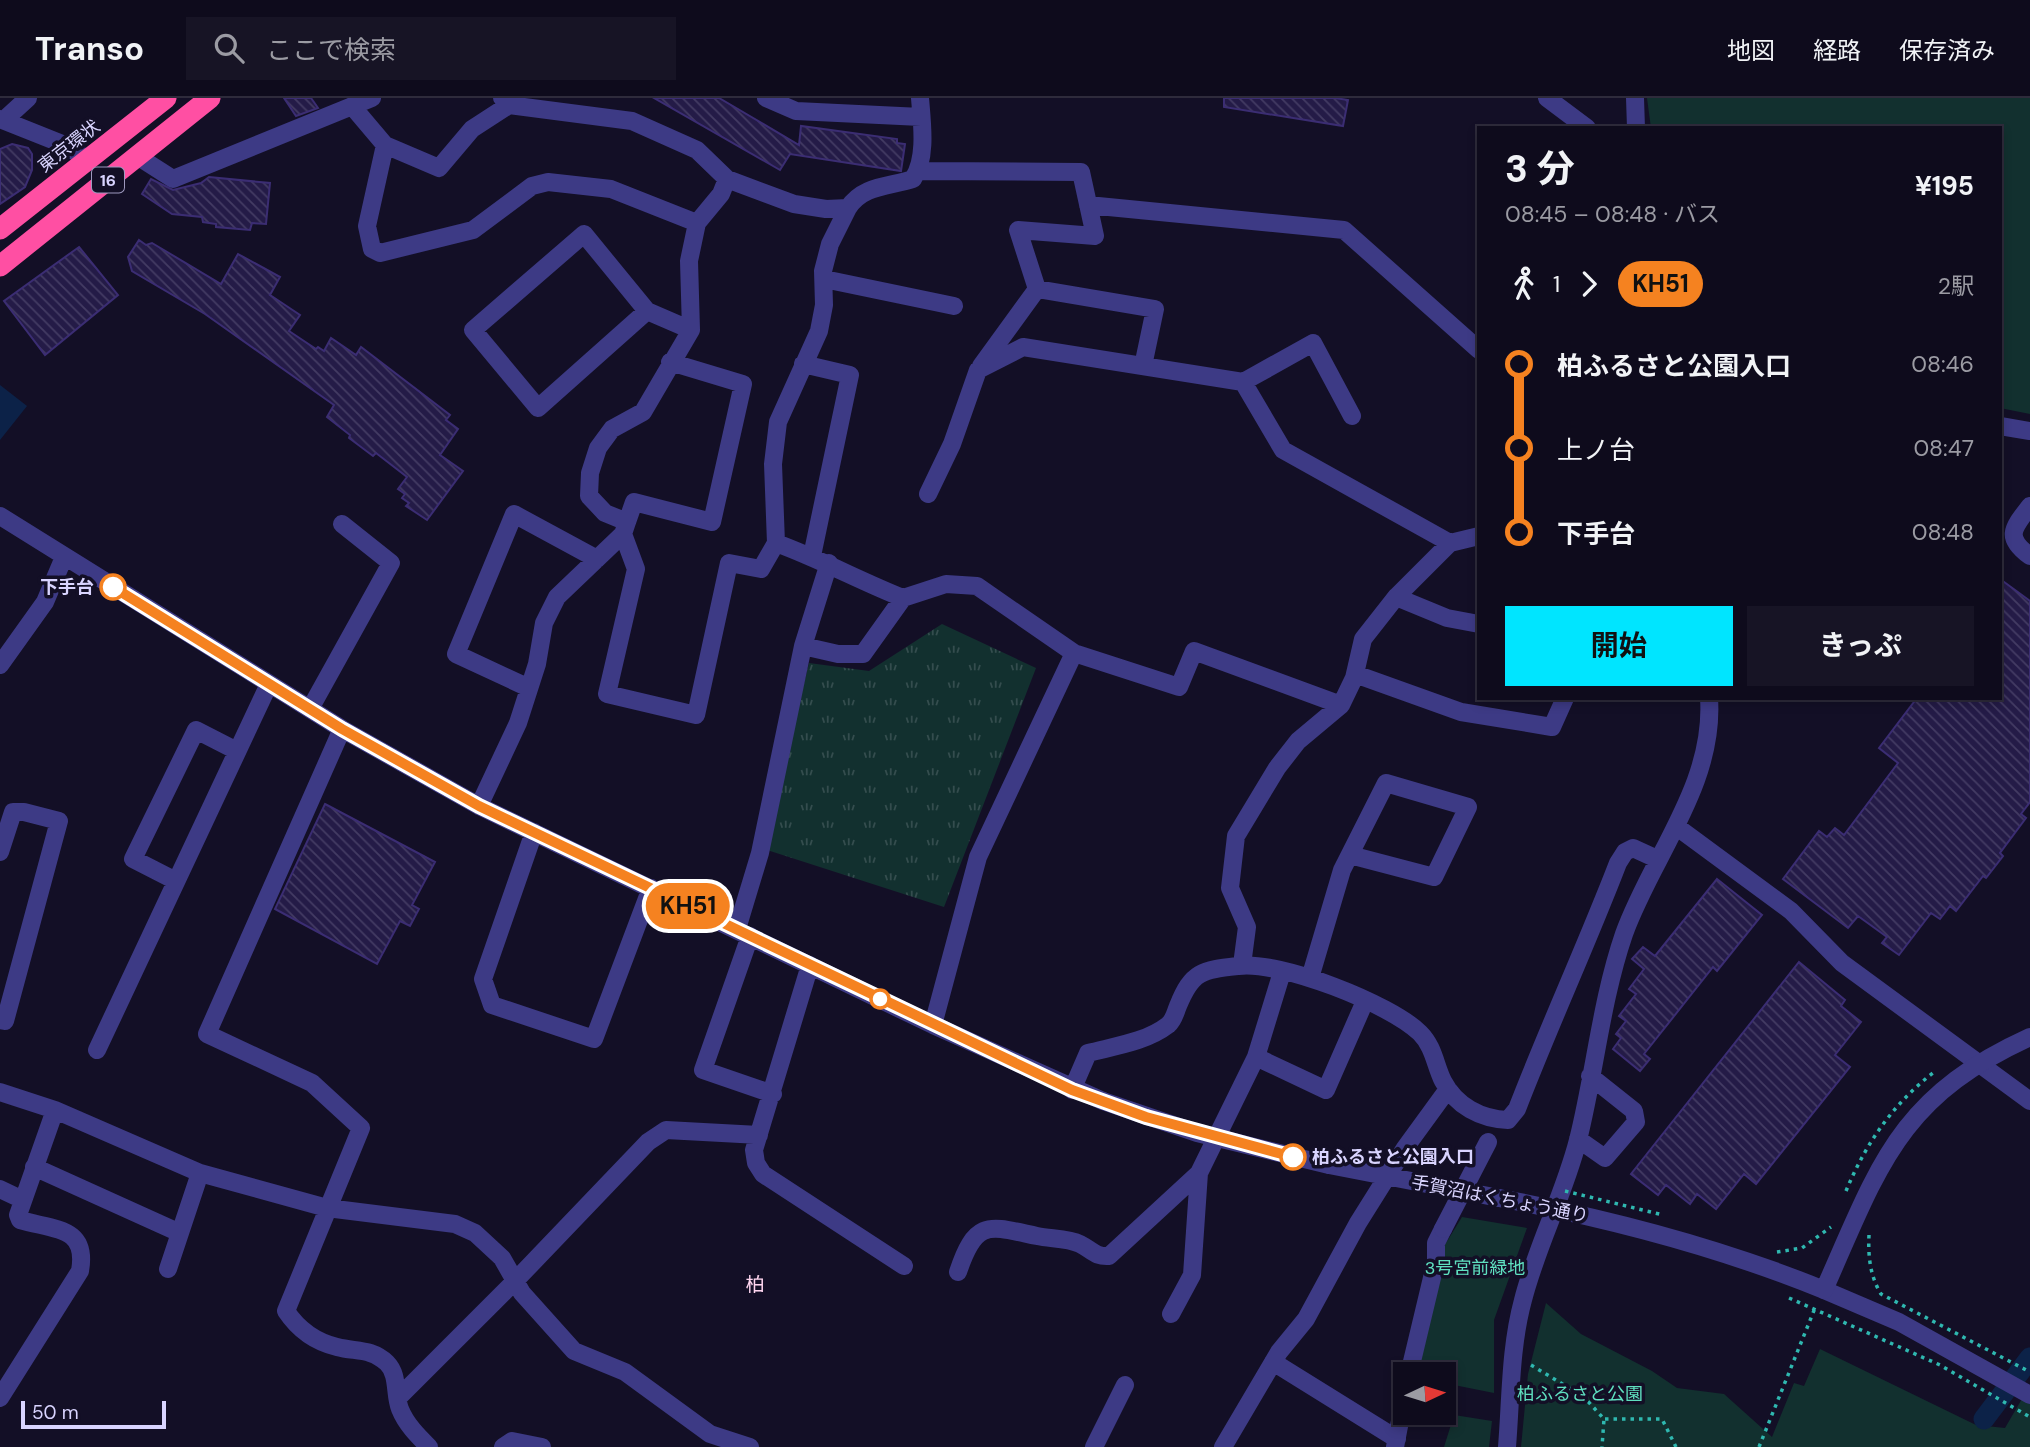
<!DOCTYPE html>
<html lang="ja">
<head>
<meta charset="utf-8">
<style>
	body { margin:0; font-family:"DM Sans","Noto Sans JP",sans-serif; background:#171425; color:#f1f3f6; height:100vh; display:flex; flex-direction:column; font-size:26px; white-space:nowrap }
	* { box-sizing:border-box; margin:0 }
	p { font-size:23px; color:#9b9ba3 }
	.icon { flex:none; width:38px; height:38px; fill:none; stroke:currentColor; stroke-width:2; stroke-linecap:round; stroke-linejoin:round }
	.map { position:relative; flex:1; overflow:hidden }
	.drawer { position:absolute; left:1477px; top:28px; width:525px; height:574px; display:flex; flex-direction:column; background:#0e0b1c; border-radius:0px; box-shadow:0 4px 10px #0003,0 0 0 2px #2e2b3b }
	.drawer>* { flex:none }
	.badge { padding:0 14px; border-radius:23px; font-size:24px; line-height:46px }
	.needle { width:46px; rotate:86deg }
	.tools { position:absolute; left:1393px; top:1264px; display:grid; gap:14px }
	.tools a { display:grid; place-items:center; width:63px; height:63px; border-radius:0px; background:#0e0b1c; box-shadow:0 4px 10px #0003,0 0 0 2px #2e2b3b; font-size:35px }
	.scale { position:absolute; left:21px; bottom:18px; width:145px; box-sizing:border-box; padding-left:7px; border:4px solid #d9d4ff; border-top:0; font-size:19px; line-height:24px; white-space:nowrap; color:#d9d4ff; -webkit-text-stroke:5px #130f26; paint-order:stroke }
	.map>.badge { position:absolute; translate:-50% -50%; box-shadow:0 0 0 4px #fff }
	.legs { display:flex; align-items:center; gap:10px; height:77px; padding:0 28px; font-size:23px }
	.legs p { margin-inline-start:auto }
	.summary { display:flex; align-items:center; justify-content:space-between; height:119px; padding:0 28px }
	h1 { font-size:38px; font-weight:700; line-height:52px }
	.button { display:flex; gap:14px; margin-top:auto; padding:14px 28px }
	.button a { flex:1; height:80px; border-radius:0px; background:#00e5ff; color:#111; font-size:28px; font-weight:700; line-height:80px; text-align:center }
	.button a+a { background:#171425; color:#f1f3f6 }
	ul { padding:0 28px; list-style:none }
	li { display:flex; align-items:center; gap:24px; height:84px; font-size:26px }
	li i { display:grid; place-items:center; width:10px; height:100%; margin:0 9px; background:currentColor }
	li i::after { content:''; width:18px; height:18px; margin:-9px; border:5px solid; border-radius:50%; background:#0e0b1c }
	li p { margin-inline-start:auto }
	li:first-child i { background:linear-gradient(#0000 50%,currentColor 0) }
	li:last-child i { background:linear-gradient(currentColor 50%,#0000 0) }
	header { display:flex; align-items:center; gap:42px; box-sizing:border-box; height:98px; padding:0 35px; background:#0e0b1c; border-bottom:2px solid #2e2b3b }
	header strong { font-size:33px }
	nav { display:flex; gap:38px; margin-inline-start:auto; font-size:24px }
	.search { width:490px; height:63px; background:#171425; display:flex; align-items:center; gap:18px; box-sizing:border-box; padding:0 24px; border-radius:0px; color:#9b9ba3; font-size:26px }
	.map>svg:first-child { display:block }
</style>
</head>
<body>
<header>
<strong>Transo</strong>
<div class="search"><svg class="icon" aria-label="search" viewBox="0 0 24 24"><circle cx="10" cy="10" r="6"/><path d="M15 15l6 6"/></svg>ここで検索</div>
<nav><a>地図</a><a>経路</a><a>保存済み</a></nav>
</header>
<div class="map">
<svg width="2030" height="1349" viewBox="0 0 2030 1349">
	<defs>
		<pattern id="grass-tufts" width="24" height="20" patternUnits="userSpaceOnUse" patternTransform="scale(1.75)"><rect width="24" height="20" fill="#12302f"/><path d="M3 7l-1-3M5 7V3M7 7l1-3M15 17l-1-3M17 17v-4M19 17l1-3" fill="none" stroke="#344d4e"/></pattern>
		<pattern id="building-back-hatch" width="6" height="6" patternUnits="userSpaceOnUse" patternTransform="scale(1.75)"><rect width="6" height="6" fill="#241b47"/><path d="M-1 5l2 2M0 0l6 6M5-1l2 2" fill="none" stroke="#433b63"/></pattern>
	</defs>
	<rect width="100%" height="100%" fill="#130f26"/>
	<!-- grass -->
	<path fill="url(#grass-tufts)" d="M942 526 1036 570 944 809 764 751 809 565 869 573Z"/>
	<!-- green -->
	<path fill="#12302f" d="M1647 0H2030V316L2000 310V30H1651Z
		M1462 1119 1527 1130 1494 1222V1295L1444 1285V1276H1414L1441 1153Z
		M1546 1205 1581 1236 1652 1273 1677 1290 1724 1296 1772 1339 1794 1285 1804 1288 1820 1251 1976 1327 2005 1330 2030 1287V1349H1521L1528 1276Z
		M1454 1317 1492 1323 1489 1349H1444Z"/>
	<!-- water -->
	<path fill="#0c2248" d="M0 287 27 308 0 342Z"/>
	<g fill="none" stroke-linecap="round" stroke-linejoin="round">
		<!-- canal -->
		<path stroke="#0c2248" stroke-width="21" d="M1984 1321 2030 1260"/>
	</g>
	<!-- building -->
	<path fill="url(#building-back-hatch)" stroke="#3b2d73" stroke-width="2" d="M284 0H311L318 10 296 18Z
		M654 0H719L799 47 801 28 897 41V45L905 46 901 73 790 56 780 72Z
		M1224 0H1335L1348 2 1343 28 1224 9Z
		M12 46 28 50 32 56V72L25 89 0 106V51Z
		M209 79 270 85 266 126 252 125 250 132 216 129V126L203 124 202 119 172 116 142 96 151 81 173 92 201 85Z
		M139 142 146 147 152 145 221 186 238 156 280 179 270 197 300 217 289 233 316 251 318 249 324 253 331 240 356 257 361 249 450 317 446 322 458 331 440 357 463 373 427 422 406 408 409 405 402 400 405 396 398 391 407 379 376 355 373 358 349 340 350 337 327 319 334 307 205 216 132 173 128 159Z
		M79 149 118 197 45 257 4 203Z
		M2000 481 2030 503V704L2021 716 2026 720 2000 755 2003 758 1986 780 1983 778 1956 813 1950 808 1940 821 1931 815 1899 857 1882 845 1887 839 1858 818 1848 830 1783 781 1819 733 1827 739 1835 730 1844 737 1898 665 1879 650 1917 600H2000Z
		M325 706 435 764 412 807 419 811 410 828 400 823 377 866 275 811Z
		M1717 781 1762 817 1717 873 1713 869 1644 956 1650 961 1640 973 1613 951 1621 940 1616 936 1626 923 1619 918 1636 896 1629 891 1644 871 1632 861 1643 849 1655 858Z
		M1799 864 1845 902 1841 908 1861 924 1835 957 1850 969 1756 1086 1744 1076 1716 1111 1697 1096 1690 1106 1666 1087 1658 1097 1631 1076Z"/>
	<g fill="none" stroke-linecap="round" stroke-linejoin="round">
		<!-- path -->
		<path stroke="#2fb8b0" stroke-width="3.5" stroke-dasharray="3.5 5" stroke-linecap="butt" d="M1424 1052 1435 1069
			M1531 1267 1584 1299 1604 1321 1602 1349
			M1605 1321H1662L1676 1349
			M1759 1349 1815 1210"/>
		<!-- minor -->
		<path stroke="#3d3a85" stroke-width="18" d="M502 0 509 7 632 23 697 52 727 81 794 106 826 111 848 110 830 146 823 173 824 207 819 233 778 324 773 366 776 445C820 461 860 483 903 500
			M766 0 796 13 921 19
			M1547 0 1587 30
			M1635 0 1636 30
			M352 8 385 47 439 70 472 31 509 7
			M0 21 65 47 88 62
			M4 22 28 0
			M385 47 367 128 372 151 380 155 473 132 532 88 548 84 611 91 697 125
			M137 58 173 81 372 0
			M919 73 1081 74 1095 138 1018 132 1037 191
			M1088 107 1344 132 1479 252
			M848 110C863 87 888 89 913 81 927 60 922 25 920 0
			M824 181 954 208
			M647 213 538 310 473 232 584 136 647 213 691 232
			M803 266 850 277 812 458
			M981 268 1037 191 1155 211 1143 268
			M1243 284 1313 245 1352 318
			M2000 328 2030 333
			M928 396 952 346 978 272 1023 249 1243 284 1283 352 1450 445 1396 499
			M2030 408C2013 430 2004 439 2030 458
			M0 418 342 631 479 708 933 927 1103 1003
			M627 424 634 404 712 424 743 286 670 264
			M623 436 636 471 607 596 696 617 729 465 761 471 776 445
			M1450 445 1479 438
			M803 548 838 556H863L903 500 946 486 977 488 1074 555
			M0 567 45 504 64 459
			M1355 576 1461 614 1552 629 1565 600
			M529 590 456 556 514 416 597 461
			M1341 607 1354 580 1363 541 1396 499 1447 520 1479 526
			M310 611 391 465 342 426
			M342 631 207 936 312 985 361 1030 286 1213C298 1231 316 1244 337 1249 356 1254 371 1250 387 1265 399 1277 394 1296 400 1311 406 1326 417 1337 429 1349
			M479 708 518 625 537 566 544 525 557 499 623 436 627 424 605 415 589 398 590 375 598 350 612 331 643 314 691 232 689 163 697 125 721 96 727 81
			M1677 729 1791 813 1842 865 2030 1003
			M534 734 483 881 492 907 594 941 651 790
			M0 754 13 714H24L59 723 5 923 0 922
			M176 783 133 761 196 632 237 653
			M737 831 760 755 803 548 829 465
			M750 838 703 972 773 996
			M810 867 754 1052 756 1065 763 1076 904 1168
			M1310 880 1342 772 1386 685 1468 709 1434 779 1350 757
			M933 927 978 759 1074 555 1179 589 1194 553 1341 607 1298 643 1277 670 1236 738 1230 790 1247 829 1242 867
			M97 952 269 586
			M1256 959 1326 992 1365 903
			M1072 992 1088 955C1115 948 1146 944 1168 927 1174 922 1175 915 1178 908 1192 873 1202 872 1238 868 1279 862 1391 906 1420 935 1434 949 1435 967 1443 983 1456 1008 1481 1021 1508 1022L1517 1011C1549 928 1586 848 1618 765L1625 754 1633 750 1657 761
			M0 994 55 1012 200 1075 327 1110 455 1126 475 1135 502 1160 522 1195 574 1253 625 1274 710 1336 750 1349
			M1578 1041 1605 1060 1636 1024 1634 1013 1590 978
			M1329 1067 1499 1100
			M34 1069 180 1135
			M0 1091 23 1102
			M168 1171 200 1075
			M958 1174C976 1120 989 1128 1037 1138 1050 1141 1068 1140 1080 1146 1092 1152 1095 1159 1109 1158L1199 1075 1256 959 1282 874
			M1824 1192 1899 1224 2030 1297
			M1171 1216 1192 1177 1199 1075
			M1273 1264 1397 1341
			M1409 1276 1436 1163V1145L1443 1131
			M0 1300 80 1173C88 1128 54 1132 20 1122L18 1117 55 1012
			M398 1300 515 1183 648 1044 666 1032 759 1037
			M503 1349 512 1343 542 1349
			M1094 1349 1125 1287
			M1223 1349 1279 1254 1306 1221 1358 1125 1405 1050 1448 991
			M1395 1349 1405 1297
			M1507 1349C1511 1300 1510 1250 1523 1202 1537 1147 1564 1097 1578 1042 1595 974 1601 903 1624 836 1652 758 1715 687 1709 600"/>
		<!-- highway -->
		<path stroke="#ff4fa3" stroke-width="21" d="M0 131 166 0
			M0 168 210 0"/>
		<!-- path-bridge -->
		<path stroke="#2fb8b0" stroke-width="3.5" stroke-dasharray="3.5 5" stroke-linecap="butt" d="M1565 1093 1663 1117
			M1846 1093C1866 1045 1893 1006 1934 974
			M1869 1137C1868 1158 1870 1178 1881 1196L2030 1274
			M1777 1154 1802 1150 1831 1129
			M1789 1200 1940 1267 2030 1319"/>
		<!-- minor-bridge -->
		<path stroke="#3d3a85" stroke-width="18" d="M1103 1003 1197 1035 1329 1067
			M1499 1100C1611 1121 1719 1149 1824 1192 1879 1068 1898 999 2030 939
			M1443 1131 1488 1044"/>
	</g>
	<g fill="none" stroke-linecap="round" stroke-linejoin="round">
		<defs>
			<path id="line-1" d="M113 489 342 631 479 708 1072 992 1146 1019 1293 1059"/>
		</defs>
		<!-- line-1 casing -->
		<use href="#line-1" stroke="#fff" stroke-width="16"/>
		<!-- line-1 -->
		<use href="#line-1" stroke="#f58220" stroke-width="10"/>
	</g>
	<!-- markers -->
	<g fill="#fff" stroke="#f58220" stroke-width="3.5">
		<circle cx="113" cy="489" r="12"/>
		<circle cx="880" cy="901" r="9"/>
		<circle cx="1293" cy="1059" r="12"/>
	</g>
	<g text-anchor="middle" dominant-baseline="central" stroke-width="7" stroke-linejoin="round" paint-order="stroke">
		<!-- shield labels -->
		<rect fill="#130f26" stroke="#9e99be" stroke-width="2" x="92" y="69.5" width="32" height="25" rx="5"/>
		<g font-size="16" font-weight="bold" fill="#d9d4ff">
			<text x="108" y="82">16</text>
		</g>
		<!-- street labels -->
		<g font-size="18" fill="#d9d4ff" stroke="#130f26">
			<text transform="translate(69 48) rotate(-38)">東京環状</text>
			<text transform="translate(1500 1101) rotate(11)">手賀沼はくちょう通り</text>
		</g>
		<!-- stop labels -->
		<g font-size="18" font-weight="bold" fill="#d9d4ff" stroke="#130f26" text-anchor="end">
			<text x="94" y="489">下手台</text>
			<text x="1312" y="1059" text-anchor="start">柏ふるさと公園入口</text>
		</g>
		<!-- park labels -->
		<g font-size="18" fill="#5fe0c0" stroke="#130f26">
			<text x="1475" y="1170">3号宮前緑地</text>
			<text x="1580" y="1296">柏ふるさと公園</text>
		</g>
		<!-- neighbourhood labels -->
		<g font-size="19" fill="#ffd6f0" stroke="#130f26">
			<text x="755" y="1186">柏</text>
		</g>
	</g>
</svg>
<div class="tools">
<a><svg class="needle" viewBox="-14 -14 28 28"><path d="M0-13l5 13h-10z" fill="#e53935"/><path d="M0 13l5-13h-10z" fill="#9b9ba3"/></svg></a>
</div>
<div class="scale">50 m</div>
<b class="badge" style="left:688px;top:808px;background:#f58220;color:#111">KH51</b>
<section class="drawer">
<div class="summary"><div><h1>3 分</h1><p>08:45 – 08:48 · バス</p></div><b>¥195</b></div>
<div class="legs"><svg class="icon" aria-label="walk" viewBox="0 0 24 24"><circle cx="13" cy="4" r="2"/><path d="M13 8l-2 6 4 7M11 14l-3 7M7 12l3-4h3l4 4"/></svg>1<svg class="icon" aria-label="forward" viewBox="0 0 24 24"><path d="M9 5l7 7-7 7"/></svg><b class="badge" style="background:#f58220;color:#111">KH51</b><p>2駅</p></div>
<ul>
<li><i style="color:#f58220"></i><b>柏ふるさと公園入口</b><p>08:46</p></li>
<li><i style="color:#f58220"></i><span>上ノ台</span><p>08:47</p></li>
<li><i style="color:#f58220"></i><b>下手台</b><p>08:48</p></li>
</ul>
<div class="button"><a>開始</a><a>きっぷ</a></div>
</section>
</div>
</body>
</html>
